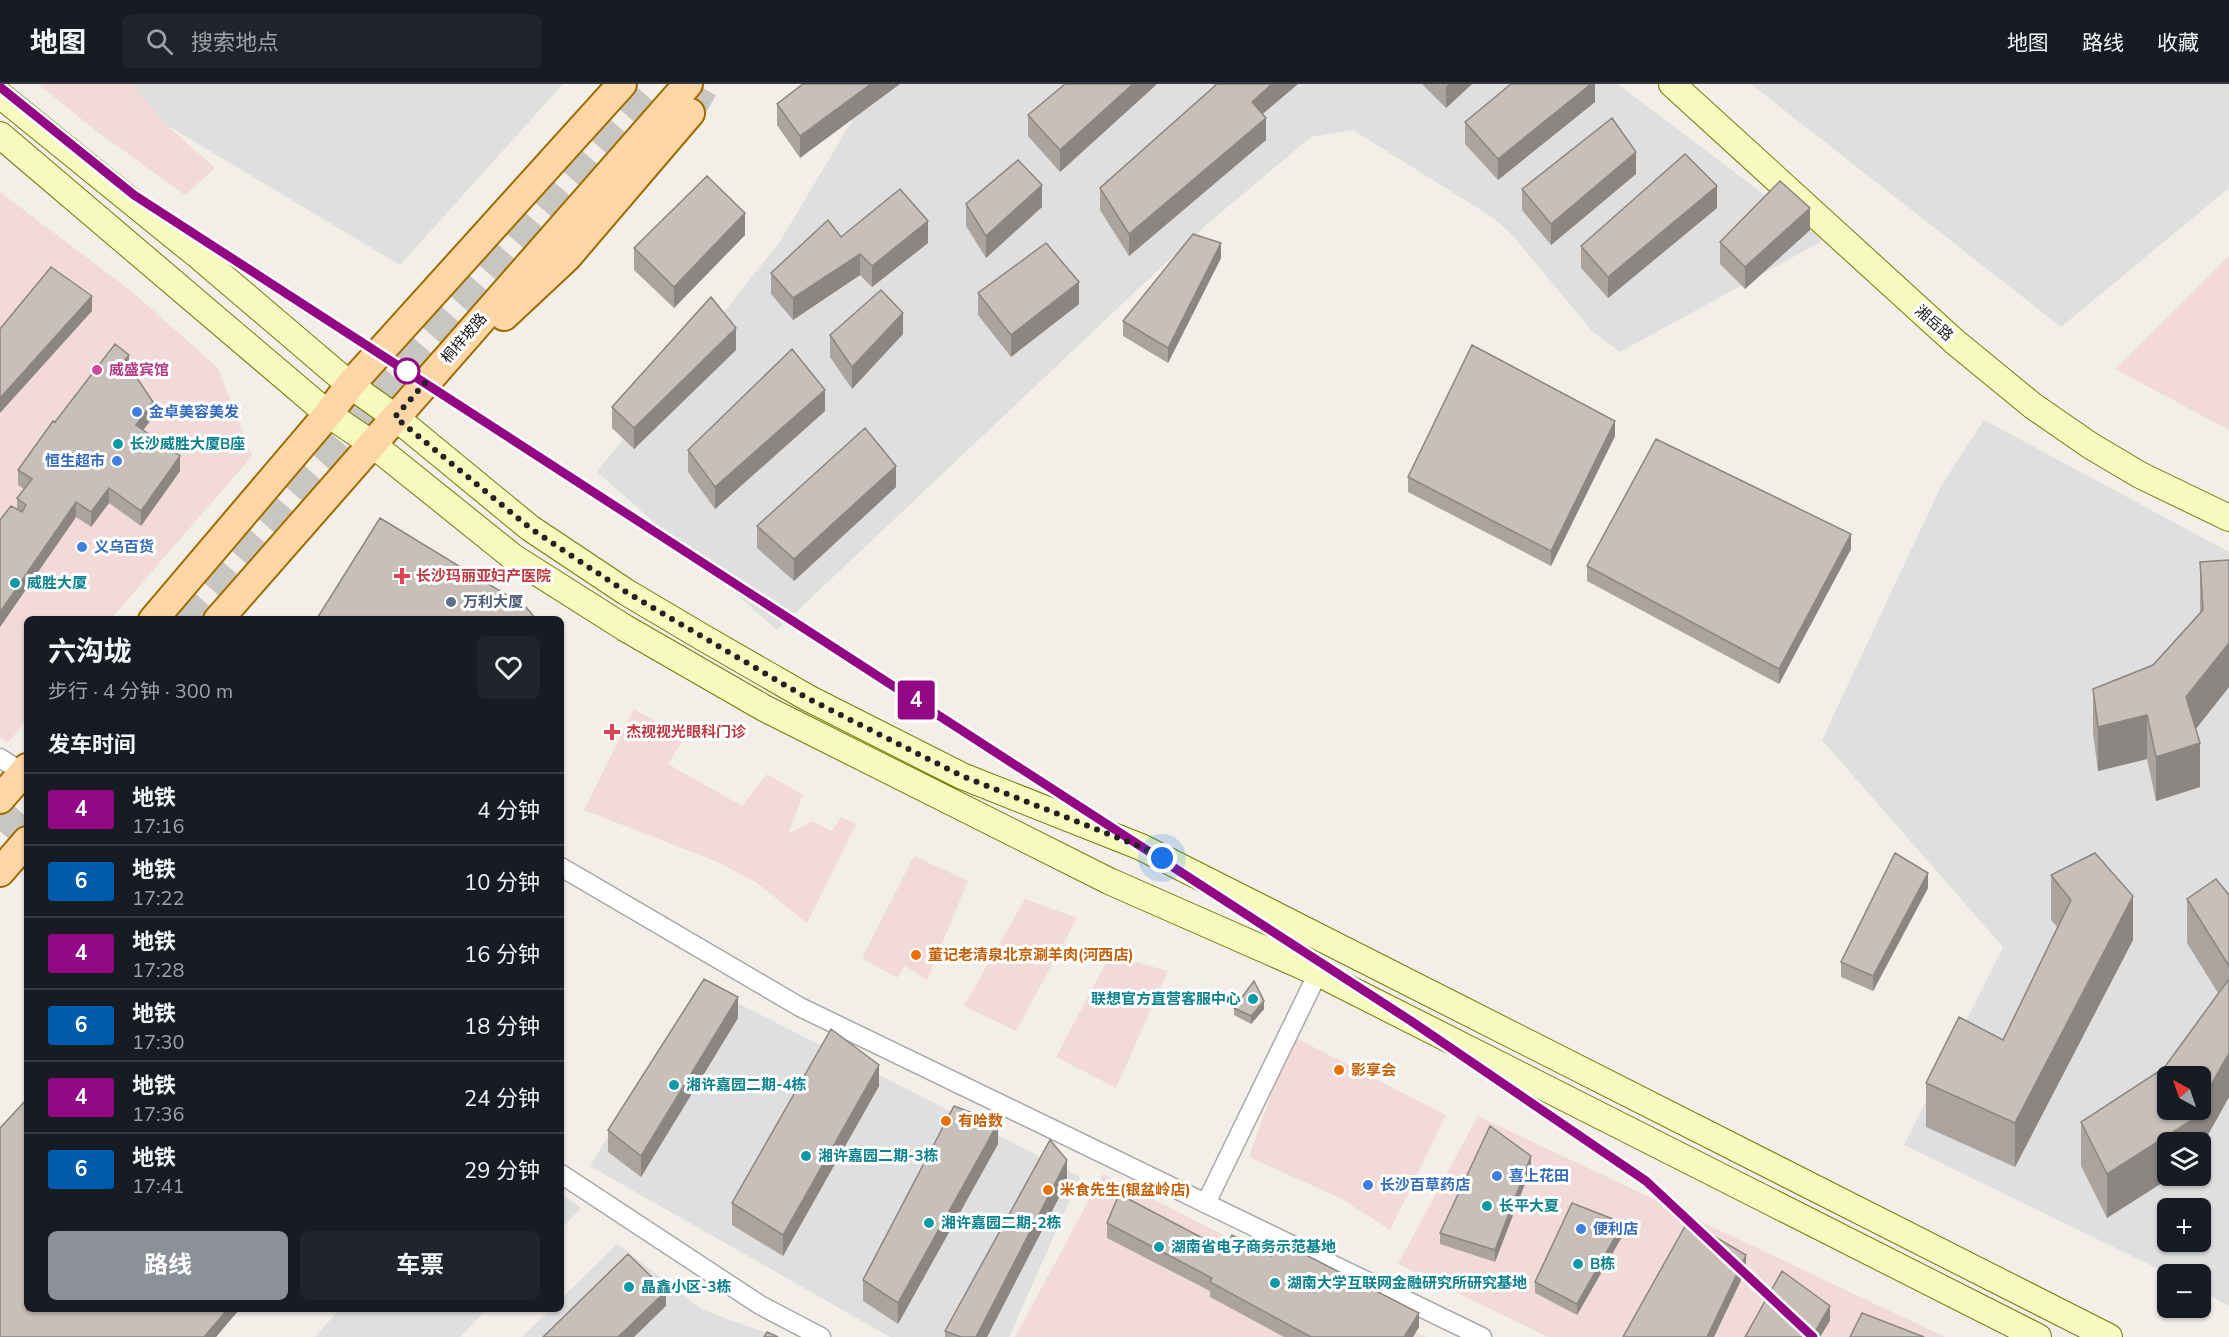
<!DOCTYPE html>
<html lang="zh">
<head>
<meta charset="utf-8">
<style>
	body { margin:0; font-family:"Nunito Sans","Noto Sans SC",sans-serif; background:#20242c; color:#f1f3f6; height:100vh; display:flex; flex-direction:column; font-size:22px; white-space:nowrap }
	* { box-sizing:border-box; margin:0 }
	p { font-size:20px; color:#9ea1a6 }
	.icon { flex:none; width:33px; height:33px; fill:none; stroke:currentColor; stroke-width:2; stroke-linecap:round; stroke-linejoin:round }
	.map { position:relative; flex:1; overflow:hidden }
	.details { position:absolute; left:24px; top:532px; width:540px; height:696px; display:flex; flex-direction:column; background:#171b24; border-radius:9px; box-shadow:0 2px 4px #0004 }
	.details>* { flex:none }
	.badge { padding:0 12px; border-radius:4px; font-size:21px; line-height:39px }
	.needle { width:39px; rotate:320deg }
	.buttons { position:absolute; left:2157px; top:982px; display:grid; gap:12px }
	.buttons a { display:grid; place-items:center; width:54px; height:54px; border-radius:9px; background:#171b24; box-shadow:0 2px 4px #0004; font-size:30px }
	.you { position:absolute; width:30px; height:30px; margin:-15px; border:4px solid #fff; border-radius:50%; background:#1a73e8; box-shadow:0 0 0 9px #1a73e833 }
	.map>.badge { position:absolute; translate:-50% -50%; box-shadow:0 0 0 3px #fff }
	h2 { padding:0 24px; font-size:22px; line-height:54px }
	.round { display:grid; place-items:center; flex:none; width:63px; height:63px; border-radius:9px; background:#20242c }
	.overview { display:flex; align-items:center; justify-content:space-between; height:102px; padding:0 24px }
	h1 { font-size:28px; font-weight:700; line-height:45px }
	.button { display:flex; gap:12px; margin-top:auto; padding:12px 24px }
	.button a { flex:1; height:69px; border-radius:9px; background:#8c9099; color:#fff; font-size:24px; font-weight:700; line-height:69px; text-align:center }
	.button a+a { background:#20242c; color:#f1f3f6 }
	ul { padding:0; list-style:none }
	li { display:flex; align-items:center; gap:18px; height:72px; padding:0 24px; border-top:2px solid #363941 }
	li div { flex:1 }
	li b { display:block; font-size:22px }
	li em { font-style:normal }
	li .badge { min-width:66px; font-weight:700; text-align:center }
	header { display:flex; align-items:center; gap:36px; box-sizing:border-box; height:84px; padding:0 30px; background:#171b24; border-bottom:2px solid #363941 }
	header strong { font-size:28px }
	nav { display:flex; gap:33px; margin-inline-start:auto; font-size:21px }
	.search { width:420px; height:54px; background:#20242c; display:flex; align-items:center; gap:15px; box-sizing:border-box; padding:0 21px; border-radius:9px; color:#9ea1a6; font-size:22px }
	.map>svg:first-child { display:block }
</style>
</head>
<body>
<header>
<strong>地图</strong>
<div class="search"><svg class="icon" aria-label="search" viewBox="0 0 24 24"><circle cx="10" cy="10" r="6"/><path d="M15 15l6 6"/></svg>搜索地点</div>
<nav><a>地图</a><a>路线</a><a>收藏</a></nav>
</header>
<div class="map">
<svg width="2229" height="1253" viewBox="0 0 2229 1253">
	<rect width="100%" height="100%" fill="#f2efe9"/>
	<!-- residential -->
	<path fill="#e0dfdf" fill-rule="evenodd" d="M131 0H563L400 181 167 41Z
		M874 0H1618L1824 156 1620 268 1592 247 1514 153 1495 135 1353 46 1311 53 1206 141 777 546 597 388 779 159Z
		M1751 0H2229V104L2061 243Z
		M1984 336 2229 468V1222L2201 1207 2200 1191H2171L1904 1061 2003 863 1822 656 1941 402ZM2168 993H2200V1026H2168ZM2168 1059H2200V1092H2168ZM2168 1125H2200V1158H2168Z
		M700 900 1080 1093 1009 1253H890L590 1082Z
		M561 1109 581 1124 561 1145Z
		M617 1160 703 1226 778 1253H522L550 1226H561V1215Z
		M339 1226H486L460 1253H315Z"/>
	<!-- commercial -->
	<path fill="#f2dad9" d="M38 0H131L167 41 215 84 185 111 95 46Z
		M0 108 130 206 218 284 252 372 111 535 27 536V636L8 659 0 654Z
		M2229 172V346L2115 285Z
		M634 625 684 654 668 680 742 722 767 690 803 711 788 750 812 737 832 747 841 733 856 740 807 839 757 799 720 779 584 726Z
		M914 772 968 797 927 896 905 882 897 894 862 874Z
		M1025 815 1077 834 1016 947 964 922Z
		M1110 871 1168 887 1116 1004 1056 973Z
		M1292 952 1446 1031 1390 1146 1342 1115 1249 1073Z
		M1478 1032 1945 1253H1548L1398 1180Z
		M1103 1090 1426 1253H1015Z"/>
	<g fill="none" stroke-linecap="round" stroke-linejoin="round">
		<!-- primary-tunnel -->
		<path stroke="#c8c6c1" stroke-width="28" stroke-dasharray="28 14" stroke-linecap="butt" d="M690 29 706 0
			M183 536 652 0
			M0 747 27 716"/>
		<defs>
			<path id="street" d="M0 674 23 689
				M561 783 800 923 1482 1253
				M561 1090 760 1221 821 1253
				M1206 1119 1318 889"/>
			<path id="secondary" d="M1672 0 1955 258 2033 322 2091 362 2140 391 2229 434
				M0 11 201 174 350 301 395 333 530 444 626 508 702 553 808 614 962 692 1141 763 2109 1253
				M0 51 328 330 371 359 513 473 625 544 764 624 1109 797 1318 889 2038 1253"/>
			<path id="primary" d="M504 232 567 173 690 29
				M153 536 328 330 350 301 622 0
				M218 536 688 0
				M0 715 27 684
				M0 788 27 757"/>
		</defs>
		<!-- street casing -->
		<use href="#street" stroke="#a9a9a9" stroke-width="21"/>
		<!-- secondary casing -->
		<use href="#secondary" stroke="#707d05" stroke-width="28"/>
		<!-- primary casing -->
		<use href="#primary" stroke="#a06b00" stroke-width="32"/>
		<!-- street -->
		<use href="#street" stroke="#fff" stroke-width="18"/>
		<!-- secondary -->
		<use href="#secondary" stroke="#f7fabf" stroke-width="26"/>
		<!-- primary -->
		<use href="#primary" stroke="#fcd6a4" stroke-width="28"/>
	</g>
	<!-- wall -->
	<path fill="#aba49e" d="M803 0 800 74 777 41V20Z
		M1065 0H1157L1060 88 1028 52V31Z
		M1214 0H1298L1262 30 1266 56 1129 172 1100 126V104L1214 3Z
		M1422 0H1472L1446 24Z
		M1595 0V18L1498 96 1465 60V38Z
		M1636 90 1551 161 1522 126V105Z
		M966 120 1042 123 986 174 966 142Z
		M1717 124 1608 214 1581 184V162Z
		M1810 146 1745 205 1720 180V158Z
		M745 151 674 224 634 186V164Z
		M841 153 928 159 872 203 860 191 793 236 771 210V189Z
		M1221 174 1168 279 1123 252V237Z
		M978 209 1079 220 1011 273 978 231Z
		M903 250 852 305 830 273V251Z
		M736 266 634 365 612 344V323Z
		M129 282 153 333 143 346 180 387 141 442 109 419 91 443 76 433 0 543V436L17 425V414L24 405 18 401V386L55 338Z
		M825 327 715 425 688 388V366Z
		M1615 352 1551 482 1408 408V393Z
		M896 403 794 497 757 464V442Z
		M1851 465 1779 600 1587 497V482Z
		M2200 478 2229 603 2196 645 2200 703 2156 717 2147 675 2098 687 2093 649V605L2153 581 2200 528Z
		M2051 791 2133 856 2015 1083 1926 1043V999L2003 956 2057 843 2051 836Z
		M1928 804 1873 907 1841 893V878Z
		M2229 811V1013L2200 1065V1059L2107 1134 2081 1082V1038L2164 984 2218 909 2187 859V815Z
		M1234 924 1264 925 1251 940 1234 931Z
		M738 934 641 1093 608 1068V1046Z
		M879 1002 783 1172 732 1141V1119Z
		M998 1060 898 1240 863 1217V1196Z
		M1531 1084 1495 1178 1440 1160V1149Z
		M1067 1098 987 1253H945V1247Z
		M1107 1139 1225 1166 1271 1172 1419 1243 1413 1253H1284L1210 1213V1207L1107 1154Z
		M1623 1151 1577 1231 1535 1209V1198Z"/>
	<!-- shaded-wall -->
	<path fill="#8b8681" d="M871 0H900L800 74V52Z
		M1133 0H1157L1060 88V66Z
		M1272 0H1298L1252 39V18Z
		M1449 0H1472L1446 24V3Z
		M1591 0H1595V18L1498 96V75Z
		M1266 34V56L1129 172V150Z
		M1636 68V90L1551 161V140Z
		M1042 101V123L986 174V152Z
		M1717 102V124L1608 214V193Z
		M1810 124V146L1745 205V183Z
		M745 129V151L674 224V203Z
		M928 137V159L872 203V182Z
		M1221 159V174L1168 279V264Z
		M860 170V191L793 236V214Z
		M1079 198V220L1011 273V251Z
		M92 212V227L0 329V314Z
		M903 229V250L852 305V283Z
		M736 244V266L634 365V344Z
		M129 271V286L125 276Z
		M825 306V327L715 425V403Z
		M153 318V333L136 356V341Z
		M1615 337V352L1551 482V467Z
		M180 372V387L141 442V427Z
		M896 382V403L794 497V475Z
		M109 404V419L91 443V428Z
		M76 418V433L0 543V528Z
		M1851 450V465L1779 600V585Z
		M2229 559V603L2186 657V613Z
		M2147 631V675L2098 687V643Z
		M2200 659V703L2156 717V673Z
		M1928 789V804L1873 907V892Z
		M2133 812V856L2015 1083V1039Z
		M738 913V934L641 1093V1072Z
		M1264 917V925L1251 940V932Z
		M2229 969V1013L2200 1065V1059H2168V1092H2173L2107 1134V1090L2197 1026H2200V1020Z
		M879 981V1002L783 1172V1151Z
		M998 1039V1060L898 1240V1219Z
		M1531 1072V1084L1495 1178V1166Z
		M1067 1076V1098L987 1253H976Z
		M1623 1139V1151L1577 1231V1220Z
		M1746 1171V1186L1714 1253H1707Z
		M666 1207V1222L634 1253H618Z
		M1830 1222V1237L1820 1253H1812Z
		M227 1226H239L216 1253H204Z
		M1419 1229V1243L1413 1253H1404Z"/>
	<!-- building -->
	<path fill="#c7bfb8" stroke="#8b8681" stroke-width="1.5" d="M803 0H871L800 52 777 20Z
		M1065 0H1133L1060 66 1028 31Z
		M1217 0H1272L1252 18 1266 34 1129 150 1100 104Z
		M1511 0H1591L1498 75 1465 38Z
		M1612 34 1636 68 1551 140 1522 105Z
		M1685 70 1717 102 1608 193 1581 162Z
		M1018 76 1042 101 986 152 966 120Z
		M707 92 745 129 674 203 634 164Z
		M1780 97 1810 124 1745 183 1720 158Z
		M900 105 928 137 872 182 860 170 793 214 771 189 828 136 841 153Z
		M1193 150 1221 159 1168 264 1123 237Z
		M1046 159 1079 198 1011 251 978 209Z
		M51 183 92 212 0 314V245Z
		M881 206 903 229 852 283 830 251Z
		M711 213 736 244 634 344 612 323Z
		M115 260 129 271 125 276 153 318 136 341 180 372 141 427 109 404 91 428 76 418 0 528V436L11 422 22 428 26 421 17 414 32 395 18 386 53 337 55 338Z
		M1472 261 1615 337 1551 467 1408 393Z
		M792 265 825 306 715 403 688 366Z
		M865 344 896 382 794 475 757 442Z
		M1656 355 1851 450 1779 585 1587 482Z
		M380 434 526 523 537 536H316Z
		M2229 476V559L2186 613 2200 659 2156 673 2147 631 2098 643 2093 605 2153 581 2203 526 2200 478Z
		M1895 769 1928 789 1873 892 1841 878Z
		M2095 769 2133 812 2015 1039 1926 999 1959 933 2003 956 2071 816 2051 791Z
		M2216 795 2229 811V882L2187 815Z
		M704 895 738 913 641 1072 608 1046Z
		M2229 895V969L2200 1020V993H2168V1026H2197L2192 1036 2107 1090 2081 1038 2164 984Z
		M1254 897 1264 917 1251 932 1234 924Z
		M831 945 879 981 783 1151 732 1119Z
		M27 1015V1226H227L204 1253H0V1044Z
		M954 1022 998 1039 898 1219 863 1196Z
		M1490 1042 1531 1072 1495 1166 1440 1149Z
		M1050 1056 1067 1076 976 1253H961L945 1247Z
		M1119 1110 1225 1166 1232 1151 1271 1172 1277 1156 1419 1229 1404 1253H1311L1210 1198 1212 1194 1107 1139Z
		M1572 1119 1623 1139 1577 1220 1535 1198Z
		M1688 1137 1746 1171 1707 1253H1623Z
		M628 1170 666 1207 618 1253H543Z
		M1782 1187 1830 1222 1812 1253H1745Z
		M1862 1229 1924 1253H1850Z
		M767 1248 778 1253H764Z"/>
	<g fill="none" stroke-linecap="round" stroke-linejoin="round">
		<defs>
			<path id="line" d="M0 3 134 111 1411 937 1646 1097 1813 1253"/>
		</defs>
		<!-- line casing -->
		<use href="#line" stroke="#fff" stroke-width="14"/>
		<!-- line -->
		<use href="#line" stroke="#920783" stroke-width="9"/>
		<!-- walk -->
		<path stroke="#222" stroke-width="6" stroke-dasharray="0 10.8" d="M407 287 425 299 395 333 530 444 626 508 807 614 962 692 1141 763 1162 774"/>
	</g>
	<!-- markers -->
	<circle fill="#d1479c" stroke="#fff" stroke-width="2" cx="97" cy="286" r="6"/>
	<circle fill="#fff" stroke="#920783" stroke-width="3" cx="407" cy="287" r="12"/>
	<g fill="#3f7fe0" stroke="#fff" stroke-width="2">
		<circle cx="137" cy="328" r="6"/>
		<circle cx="117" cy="377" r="6"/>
		<circle cx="82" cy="463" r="6"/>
		<circle cx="1497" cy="1092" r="6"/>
		<circle cx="1368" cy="1101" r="6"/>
		<circle cx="1581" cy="1145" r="6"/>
	</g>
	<g fill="#0f9aa8" stroke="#fff" stroke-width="2">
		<circle cx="118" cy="360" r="6"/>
		<circle cx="15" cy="499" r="6"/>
		<circle cx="1253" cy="915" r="6"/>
		<circle cx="674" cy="1001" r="6"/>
		<circle cx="806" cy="1072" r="6"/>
		<circle cx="1487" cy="1122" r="6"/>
		<circle cx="929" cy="1139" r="6"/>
		<circle cx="1159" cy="1163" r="6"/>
		<circle cx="1578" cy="1180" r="6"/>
		<circle cx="1275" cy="1199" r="6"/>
		<circle cx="629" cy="1203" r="6"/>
	</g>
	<g fill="#e0444e" stroke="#fff" stroke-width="2">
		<path d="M399 483h6v6h6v6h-6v6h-6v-6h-6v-6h6z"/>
		<path d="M609 639h6v6h6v6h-6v6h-6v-6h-6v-6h6z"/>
	</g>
	<circle fill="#5c6f8a" stroke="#fff" stroke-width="2" cx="451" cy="518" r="6"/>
	<g fill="#e8710a" stroke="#fff" stroke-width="2">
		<circle cx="916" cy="871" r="6"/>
		<circle cx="1339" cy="986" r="6"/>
		<circle cx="946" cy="1037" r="6"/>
		<circle cx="1048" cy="1106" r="6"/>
	</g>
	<g text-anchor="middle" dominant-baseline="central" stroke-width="6" stroke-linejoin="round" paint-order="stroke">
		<!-- street labels -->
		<g font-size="15" fill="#222" stroke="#fff">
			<text transform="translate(1934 239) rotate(42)">湘岳路</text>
			<text transform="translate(464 254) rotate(-49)">桐梓坡路</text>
		</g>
		<!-- hotel labels -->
		<g font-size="15" font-weight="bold" fill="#b23c85" stroke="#fff" text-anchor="start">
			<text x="109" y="286">威盛宾馆</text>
		</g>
		<!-- shop labels -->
		<g font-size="15" font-weight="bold" fill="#366cbe" stroke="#fff" text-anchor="start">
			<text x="149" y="328">金卓美容美发</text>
			<text x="105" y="377" text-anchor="end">恒生超市</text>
			<text x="94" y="463">义乌百货</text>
			<text x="1509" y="1092">喜上花田</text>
			<text x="1380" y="1101">长沙百草药店</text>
			<text x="1593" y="1145">便利店</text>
		</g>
		<!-- culture labels -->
		<g font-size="15" font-weight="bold" fill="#0d838f" stroke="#fff" text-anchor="start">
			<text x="130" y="360">长沙威胜大厦B座</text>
			<text x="27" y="499">威胜大厦</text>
			<text x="1241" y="915" text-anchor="end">联想官方直营客服中心</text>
			<text x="686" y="1001">湘许嘉园二期-4栋</text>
			<text x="818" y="1072">湘许嘉园二期-3栋</text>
			<text x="1499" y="1122">长平大夏</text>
			<text x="941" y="1139">湘许嘉园二期-2栋</text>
			<text x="1171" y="1163">湖南省电子商务示范基地</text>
			<text x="1590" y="1180">B栋</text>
			<text x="1287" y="1199">湖南大学互联网金融研究所研究基地</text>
			<text x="641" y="1203">晶鑫小区-3栋</text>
		</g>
		<!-- health labels -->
		<g font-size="15" font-weight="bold" fill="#be3a42" stroke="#fff" text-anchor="start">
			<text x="416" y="492">长沙玛丽亚妇产医院</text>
			<text x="626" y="648">杰视视光眼科门诊</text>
		</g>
		<!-- service labels -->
		<g font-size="15" font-weight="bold" fill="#4e5e75" stroke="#fff" text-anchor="start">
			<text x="463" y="518">万利大厦</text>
		</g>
		<!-- food labels -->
		<g font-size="15" font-weight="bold" fill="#c56008" stroke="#fff" text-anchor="start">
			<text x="928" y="871">董记老清泉北京涮羊肉(河西店)</text>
			<text x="1351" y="986">影享会</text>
			<text x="958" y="1037">有哈数</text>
			<text x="1060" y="1106">米食先生(银盆岭店)</text>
		</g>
	</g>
</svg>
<div class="buttons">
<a><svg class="needle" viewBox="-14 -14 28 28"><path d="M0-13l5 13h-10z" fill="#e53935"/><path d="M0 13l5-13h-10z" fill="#9ea1a6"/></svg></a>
<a><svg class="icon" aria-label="layers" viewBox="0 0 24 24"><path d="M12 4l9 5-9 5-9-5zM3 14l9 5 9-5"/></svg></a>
<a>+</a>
<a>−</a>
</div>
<div class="you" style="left:1162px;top:774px"></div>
<b class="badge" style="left:916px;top:616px;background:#920783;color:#fff">4</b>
<section class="details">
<div class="overview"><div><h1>六沟垅</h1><p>步行 · 4 分钟 · 300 m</p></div><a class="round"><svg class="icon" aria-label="heart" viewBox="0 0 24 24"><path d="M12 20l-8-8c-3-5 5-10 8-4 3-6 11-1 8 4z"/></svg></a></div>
<h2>发车时间</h2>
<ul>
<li><span class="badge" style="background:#920783;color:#fff">4</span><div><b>地铁</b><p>17:16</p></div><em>4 分钟</em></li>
<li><span class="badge" style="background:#005bac;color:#fff">6</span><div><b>地铁</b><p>17:22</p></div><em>10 分钟</em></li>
<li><span class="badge" style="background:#920783;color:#fff">4</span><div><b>地铁</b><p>17:28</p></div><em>16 分钟</em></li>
<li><span class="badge" style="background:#005bac;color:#fff">6</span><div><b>地铁</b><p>17:30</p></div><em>18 分钟</em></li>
<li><span class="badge" style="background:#920783;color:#fff">4</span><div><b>地铁</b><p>17:36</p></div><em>24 分钟</em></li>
<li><span class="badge" style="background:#005bac;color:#fff">6</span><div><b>地铁</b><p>17:41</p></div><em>29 分钟</em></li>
</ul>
<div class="button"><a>路线</a><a>车票</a></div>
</section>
</div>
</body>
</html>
